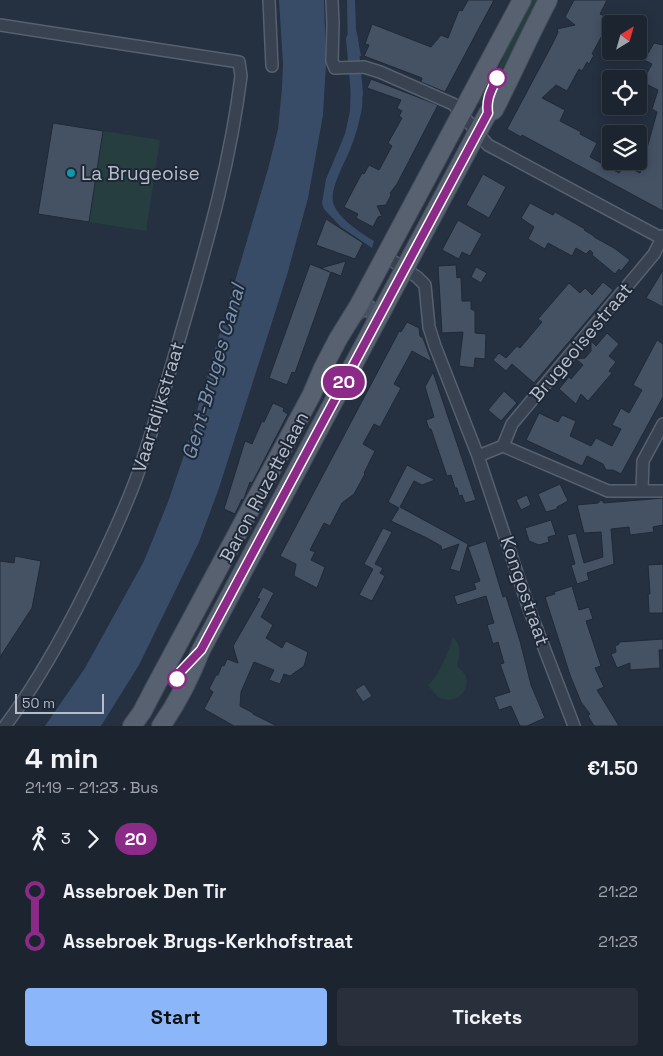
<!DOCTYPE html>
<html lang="en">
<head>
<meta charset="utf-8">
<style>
	body { margin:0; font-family:"Space Grotesk",sans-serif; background:#29303c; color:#f1f3f6; height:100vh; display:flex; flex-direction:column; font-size:19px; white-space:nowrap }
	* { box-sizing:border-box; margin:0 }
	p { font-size:16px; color:#a0a4ab }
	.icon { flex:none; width:28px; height:28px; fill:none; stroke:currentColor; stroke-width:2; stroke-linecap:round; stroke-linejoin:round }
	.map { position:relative; height:726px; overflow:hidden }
	.side { display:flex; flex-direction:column; background:#1c2430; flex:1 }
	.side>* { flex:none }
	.badge { padding:0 10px; border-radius:16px; font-size:18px; line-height:32px }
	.needle { width:32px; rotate:37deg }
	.buttons { position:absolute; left:602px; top:15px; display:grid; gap:10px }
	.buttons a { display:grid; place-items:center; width:45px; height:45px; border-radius:5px; background:#1c2430; box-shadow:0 2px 12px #0003,0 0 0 1px #3a414c; font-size:25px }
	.scale { position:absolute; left:15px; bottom:12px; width:89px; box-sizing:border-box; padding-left:5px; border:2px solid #b5bdcb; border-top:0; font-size:14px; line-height:18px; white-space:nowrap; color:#b5bdcb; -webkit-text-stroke:4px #1e2735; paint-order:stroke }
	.map>.badge { position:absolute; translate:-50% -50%; box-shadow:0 0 0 2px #fff }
	.legs { display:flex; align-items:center; gap:8px; height:55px; padding:0 25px; font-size:16px }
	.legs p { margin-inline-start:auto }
	.headline { display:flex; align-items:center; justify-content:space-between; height:85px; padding:0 25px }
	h1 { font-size:28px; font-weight:800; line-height:38px }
	.button { display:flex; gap:10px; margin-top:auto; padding:10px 25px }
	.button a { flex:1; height:58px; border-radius:5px; background:#8bb6fa; color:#111; font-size:20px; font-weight:800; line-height:58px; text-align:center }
	.button a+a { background:#29303c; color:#f1f3f6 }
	ul { padding:0 25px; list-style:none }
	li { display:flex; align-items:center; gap:18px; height:50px; font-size:19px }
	li i { display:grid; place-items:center; width:8px; height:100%; margin:0 6px; background:currentColor }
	li i::after { content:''; width:12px; height:12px; margin:-6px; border:4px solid; border-radius:50%; background:#1c2430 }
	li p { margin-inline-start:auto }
	li:first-child i { background:linear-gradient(#0000 50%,currentColor 0) }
	li:last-child i { background:linear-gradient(currentColor 50%,#0000 0) }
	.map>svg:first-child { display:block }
</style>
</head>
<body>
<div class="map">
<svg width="663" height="726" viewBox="0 0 663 726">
	<rect width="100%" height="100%" fill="#253040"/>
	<!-- green -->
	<path fill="#273e41" d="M528 0H541L482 105 478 103 503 59 500 52Z
		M103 131 160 140 146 231 89 222Z
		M453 637C462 646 460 654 457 666 459 668 463 671 465 675 472 688 457 704 443 699 437 697 432 690 428 685 442 672 447 654 453 637Z"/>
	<!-- water -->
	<path fill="#384c68" d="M279 0H324L326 64 323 115 308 198 287 275 219 488 199 542 139 665 101 726H45L85 668 144 561 168 502 183 458 268 169 278 129 282 88 283 64Z
		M347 0H355L356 29 361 56H348Z
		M351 79H361C362 91 364 105 360 117 358 127 355 137 351 147 346 161 330 187 333 202 337 218 361 233 374 241L372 248 341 227 324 209 322 203 326 179 345 134 350 111Z"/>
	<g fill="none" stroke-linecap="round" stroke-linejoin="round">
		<!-- canal -->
		<path stroke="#384c68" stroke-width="12" d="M352 39 357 94"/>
	</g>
	<!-- building -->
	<path fill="#455264" stroke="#202937" d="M468 0H494L445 92 421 82 422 78 364 56 369 45 365 44 372 24 431 47 441 35 448 38 459 10 462 11Z
		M574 0H607L600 14 611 19 592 54 594 55 589 64 587 62 582 71 579 69 567 91 556 85 542 98 565 110 560 121 581 132 580 134 597 143 590 157 619 173 624 165 640 173 657 112 652 109 658 90 642 82 652 64 644 60 654 43 663 45V211L522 135 521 137 507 129 554 41 558 32 557 29 575 25 565 17Z
		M371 79 438 105 397 184 390 193 391 195 386 205 377 206 382 216 378 217 373 227 356 218 358 214 344 207 362 173 364 174 369 165 379 170 392 146 388 143 402 118 399 116 402 111 397 108 401 100 367 88Z
		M53 123 103 131 89 222 38 214Z
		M483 174 506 187 489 218 466 205Z
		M530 203 553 215 555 212 585 229 584 230 594 236V237L614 248 630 260 621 271 619 269 615 274 592 255 593 253 590 250 586 254 576 248 572 256 548 243 545 249 528 239 534 227 521 218Z
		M326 219 363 243 355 259 316 245Z
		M458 220 482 234 470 256 462 252 459 259 442 250Z
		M346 261 341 276 331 272 295 373 292 372 287 385 269 378 310 264 330 272 321 268Z
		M456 265 457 278 461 277 462 301H471V309L475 311V333L486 334 485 359 475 358 474 368 459 366 463 332 442 333 438 266Z
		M476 267 487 273 481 283 471 277Z
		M663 270V307L646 298Z
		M603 282 613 290 534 383 512 364 506 371 493 360 499 353 506 358 517 346 520 348 542 322 538 319 569 283 580 293 585 288 592 295Z
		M407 322 419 328 420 336 423 338 432 362 412 351 394 384 401 388 380 427 374 424 363 444 375 451 364 473 365 474 354 494 342 503 330 526 324 523 310 550 315 552 311 560 325 567 317 588 294 576 296 564 280 556 395 339 399 331 401 332Z
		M607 333 619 344 609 356 616 362 609 371 612 373 588 401 581 394 576 404 559 389 569 377 571 379 583 365 576 359 585 358 591 351V341L596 346Z
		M657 340 663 344V397L621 474 613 470H606L603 464 587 456 582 466 526 440 539 413 558 422 562 415 576 421 570 436 591 446 596 438 612 446 621 429 612 425 621 408 629 413 642 390 633 385Z
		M433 372 476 500 465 503 462 495 459 496 457 488H455L451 475 447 476 431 429H429L426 420 434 417 425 387Z
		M504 391 517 403 501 421 488 410Z
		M273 403 284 408 283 411 288 414 252 483 250 482 243 501 242 499 235 514 224 509 245 441 252 444 262 421 264 422Z
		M407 465 435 480 422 485 414 481 400 507 468 544 460 572 450 569 459 544 442 550 441 546 427 538 391 521 399 508 388 502Z
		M560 484 568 501 557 507V509L546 512 538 494Z
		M527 495 531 505 521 510 516 500Z
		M663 498V525L653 527 654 532 630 535 629 527 611 529 614 564 587 573 589 580 577 584 571 565 575 564 567 535 576 533 584 563 603 557 601 532 584 533 577 505 598 503 601 500 604 503Z
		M551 520 556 535 548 537 549 542 539 545 529 541 525 528Z
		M383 528 392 532 375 564 383 568 380 573 385 576 372 601 359 595 373 569 364 564Z
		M486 541 503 597 506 596 520 641 531 685 545 718 527 726H520L511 706 499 710 494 697 510 692 500 664 504 663 498 642 493 644 487 625 494 623 486 596 457 605 454 596 476 589 474 583 480 581 468 547Z
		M15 556 41 561 32 608 0 657V561L14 563Z
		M663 564V613H649L648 594H650L648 565Z
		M572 586 579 610 589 607 593 619 586 621 601 666 595 668 604 687 597 690 619 726H594L588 716 590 714 581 702 570 675 545 597 555 594 554 592Z
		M263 587 274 593 261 617 273 625 266 638 282 648 286 641 308 652 304 666 290 676 284 674 280 684 269 680 274 670 254 662 241 692 240 706 253 713V714L277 726H234L204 709 213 692 209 689 216 675H218L222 665 224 666 227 659 238 663 233 646 260 599 257 598Z
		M663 639V650H659L660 668 630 670V663L617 668 611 654 616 652 615 646 619 644V642Z
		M364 684 372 696 363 702 355 690Z"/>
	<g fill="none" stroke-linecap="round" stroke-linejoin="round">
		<defs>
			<path id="street" d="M269 0 272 66
				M332 0 333 24 332 61 335 68 364 67 380 72 453 104 488 145 663 239
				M0 25 239 62 241 76C231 158 209 237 186 316 170 371 155 425 136 479 119 524 98 567 76 610 55 650 33 689 5 726
				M385 256 417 277 425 285 429 327 435 346 478 456 528 606 574 726
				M503 446 512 424 654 254 663 236
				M478 456 503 446 608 491H663
				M642 491 643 461 663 424"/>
			<path id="secondary" d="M355 314 361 308 370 309 376 315 375 324"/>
			<path id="primary" d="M132 726 142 712 154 689 312 394 323 368 338 339 359 305 522 0
				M161 726C178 702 190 678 201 650L477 133 488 113 494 110C513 73 529 36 548 0"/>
		</defs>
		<!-- street casing -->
		<use href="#street" stroke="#57606e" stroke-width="14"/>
		<!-- secondary casing -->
		<use href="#secondary" stroke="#57606e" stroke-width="18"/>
		<!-- primary casing -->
		<use href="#primary" stroke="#424b59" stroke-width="20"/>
		<!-- street -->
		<use href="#street" stroke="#394250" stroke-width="11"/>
		<!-- secondary -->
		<use href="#secondary" stroke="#475163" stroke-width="15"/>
		<!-- primary -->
		<use href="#primary" stroke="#576170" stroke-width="18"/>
	</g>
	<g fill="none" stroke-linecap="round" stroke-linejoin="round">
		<defs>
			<path id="line-1" d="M177 679 181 671 201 650 488 113C486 99 491 91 497 78"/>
		</defs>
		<!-- line-1 casing -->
		<use href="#line-1" stroke="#fff" stroke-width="11"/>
		<!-- line-1 -->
		<use href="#line-1" stroke="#8c2b87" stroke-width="8"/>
	</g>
	<!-- markers -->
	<g fill="#fff" stroke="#8c2b87" stroke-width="2.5">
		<circle cx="497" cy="78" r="9"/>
		<circle cx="177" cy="679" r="9"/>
	</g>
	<circle fill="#0f9aa8" stroke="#1e2735" stroke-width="2" cx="71" cy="173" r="5"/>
	<g text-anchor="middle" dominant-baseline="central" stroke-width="4" stroke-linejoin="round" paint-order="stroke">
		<!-- poi labels -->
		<g font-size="19" fill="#b5bdcb" stroke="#1e2735" text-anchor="start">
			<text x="81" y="173">La Brugeoise</text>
		</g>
		<!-- street labels -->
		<g font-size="19" fill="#b5bdcb" stroke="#1e2735">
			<text transform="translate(581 342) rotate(-50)">Brugeoisestraat</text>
			<text transform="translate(158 407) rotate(-73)">Vaartdijkstraat</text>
			<text transform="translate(264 487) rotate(-62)">Baron Ruzettelaan</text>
			<text transform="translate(525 591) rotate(71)">Kongostraat</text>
		</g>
		<!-- water labels -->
		<g font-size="20" font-style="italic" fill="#7c94b2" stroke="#1e2735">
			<text transform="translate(213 372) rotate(-74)">Gent-Bruges Canal</text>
		</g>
	</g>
</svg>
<div class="buttons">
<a><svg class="needle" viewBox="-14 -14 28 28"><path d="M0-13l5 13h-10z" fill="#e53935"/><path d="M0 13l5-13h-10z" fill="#a0a4ab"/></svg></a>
<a><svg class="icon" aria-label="locate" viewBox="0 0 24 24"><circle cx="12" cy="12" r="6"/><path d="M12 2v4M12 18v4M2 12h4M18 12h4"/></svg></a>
<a><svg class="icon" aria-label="layers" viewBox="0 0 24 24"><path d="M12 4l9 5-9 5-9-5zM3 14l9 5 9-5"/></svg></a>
</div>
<div class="scale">50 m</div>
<b class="badge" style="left:344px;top:382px;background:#8c2b87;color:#fff">20</b>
</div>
<section class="side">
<div class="headline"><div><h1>4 min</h1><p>21:19 – 21:23 · Bus</p></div><b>€1.50</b></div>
<div class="legs"><svg class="icon" aria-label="walk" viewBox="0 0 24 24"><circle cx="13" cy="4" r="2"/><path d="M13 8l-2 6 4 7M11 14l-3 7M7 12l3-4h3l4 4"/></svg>3<svg class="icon" aria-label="forward" viewBox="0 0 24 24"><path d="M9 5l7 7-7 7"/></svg><b class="badge" style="background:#8c2b87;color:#fff">20</b></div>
<ul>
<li><i style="color:#8c2b87"></i><b>Assebroek Den Tir</b><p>21:22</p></li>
<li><i style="color:#8c2b87"></i><b>Assebroek Brugs-Kerkhofstraat</b><p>21:23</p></li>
</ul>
<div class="button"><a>Start</a><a>Tickets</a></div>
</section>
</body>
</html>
